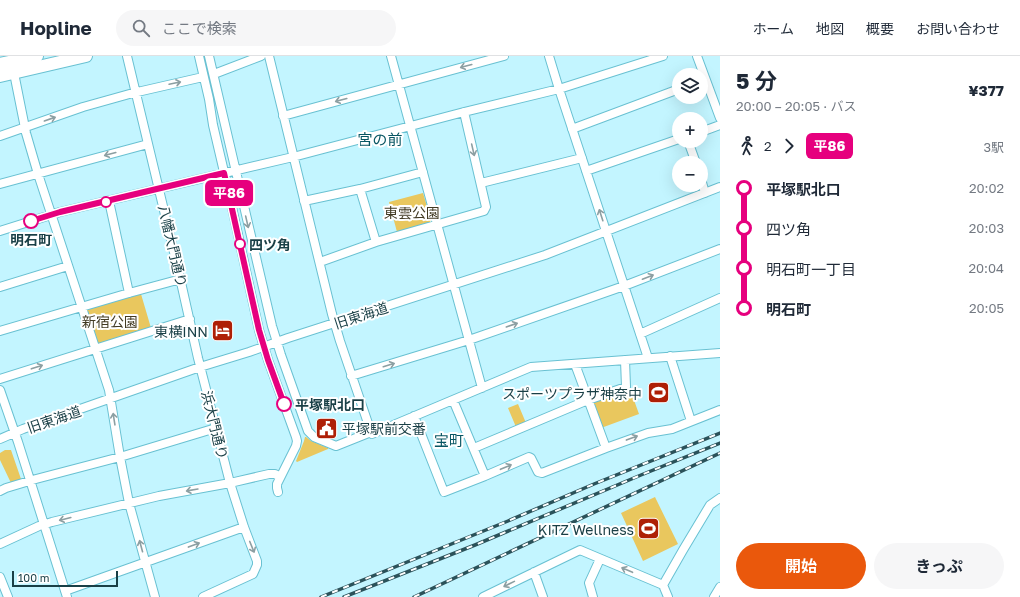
<!DOCTYPE html>
<html lang="ja">
<head>
<meta charset="utf-8">
<style>
	body { margin:0; font-family:"Golos Text","Noto Sans JP",sans-serif; background:#f6f6f7; color:#1f2937; height:100vh; display:flex; flex-direction:column; font-size:15px; white-space:nowrap }
	* { box-sizing:border-box; margin:0 }
	p { font-size:13px; color:#747a83 }
	.icon { flex:none; width:22px; height:22px; fill:none; stroke:currentColor; stroke-width:2; stroke-linecap:round; stroke-linejoin:round }
	.map { position:relative; flex:1; overflow:hidden }
	.panel { display:flex; flex-direction:column; background:#fff; width:300px }
	.panel>* { flex:none }
	.badge { padding:0 8px; border-radius:6px; font-size:14px; line-height:26px }
	.tools { position:absolute; left:672px; top:12px; display:grid; gap:8px }
	.tools a { display:grid; place-items:center; width:36px; height:36px; border-radius:50%; background:#fff; box-shadow:0 4px 16px #0002; font-size:20px }
	.scale { position:absolute; left:12px; bottom:10px; width:106px; box-sizing:border-box; padding-left:4px; border:2px solid #193f46; border-top:0; font-size:11px; line-height:14px; white-space:nowrap; color:#193f46; -webkit-text-stroke:3px #fff; paint-order:stroke }
	.map>.badge { position:absolute; translate:-50% -50%; box-shadow:0 0 0 2px #fff }
	.legs { display:flex; align-items:center; gap:6px; height:44px; padding:0 16px; font-size:13px }
	.legs p { margin-inline-start:auto }
	.head { display:flex; align-items:center; justify-content:space-between; height:68px; padding:0 16px }
	h1 { font-size:22px; font-weight:700; line-height:30px }
	.cta { display:flex; gap:8px; margin-top:auto; padding:8px 16px }
	.cta a { flex:1; height:46px; border-radius:24px; background:#ea580c; color:#fff; font-size:16px; font-weight:700; line-height:46px; text-align:center }
	.cta a+a { background:#f6f6f7; color:#1f2937 }
	ul { padding:0 16px; list-style:none }
	li { display:flex; align-items:center; gap:14px; height:40px; font-size:15px }
	li i { display:grid; place-items:center; width:6px; height:100%; margin:0 5px; background:currentColor }
	li i::after { content:''; width:10px; height:10px; margin:-5px; border:3px solid; border-radius:50%; background:#fff }
	li p { margin-inline-start:auto }
	li:first-child i { background:linear-gradient(#0000 50%,currentColor 0) }
	li:last-child i { background:linear-gradient(currentColor 50%,#0000 0) }
	header { display:flex; align-items:center; gap:24px; box-sizing:border-box; height:56px; padding:0 20px; background:#fff; border-bottom:1px solid #e0e1e3 }
	header strong { font-size:19px }
	nav { display:flex; gap:22px; margin-inline-start:auto; font-size:14px }
	.search { width:280px; height:36px; background:#f6f6f7; display:flex; align-items:center; gap:10px; box-sizing:border-box; padding:0 14px; border-radius:22px; color:#747a83; font-size:15px }
	main { display:flex; flex:1; min-height:0 }
	.map>svg:first-child { display:block }
</style>
</head>
<body>
<header>
<strong>Hopline</strong>
<div class="search"><svg class="icon" aria-label="search" viewBox="0 0 24 24"><circle cx="10" cy="10" r="6"/><path d="M15 15l6 6"/></svg>ここで検索</div>
<nav><a>ホーム</a><a>地図</a><a>概要</a><a>お問い合わせ</a></nav>
</header>
<main>
<div class="map">
<svg width="720" height="541" viewBox="0 0 720 541">
	<rect width="100%" height="100%" fill="#c3f5ff"/>
	<!-- green -->
	<path fill="#e9c75e" d="M423 137 431 164 430 166 397 176 389 146Z
		M141 238 151 272 98 288 96 287 87 254 88 253Z
		M630 333 639 358 601 372 592 347Z
		M518 348 526 367 516 371 508 352Z
		M305 381H306L311 385 328 392V393L297 406 296 405 304 385Z
		M5 394H11L21 423 11 427 0 404V397Z
		M655 441 678 488 643 505 621 457Z"/>
	<g fill="none" stroke-linecap="round" stroke-linejoin="round">
		<defs>
			<path id="minor" d="M127 0 178 213 198 302 230 427 244 471 257 505V509L253 518 203 541
				M199 0 209 43 213 69 228 133 259 274 268 304 296 381 297 385 296 390 277 428V432L278 436
				M209 0 272 270 281 299 308 375 314 381 336 390 371 376 372 378 531 311 720 297
				M269 0 332 258 340 285 371 376
				M391 0 482 332
				M549 0 559 33 648 302
				M697 0 720 62
				M14 17 26 77 38 118 109 334 120 401 129 447 155 541
				M214 18 261 0
				M283 60 504 0
				M572 73 679 33
				M701 76 720 69
				M0 80 83 51 133 37 203 21
				M688 85 696 107
				M586 115 679 83
				M701 123 705 137
				M481 127 582 102
				M0 128 148 88
				M360 133 376 186
				M109 145 129 237
				M304 145 360 133 423 116
				M0 175 60 156 293 101 464 56 559 33 663 0
				M320 206 376 186 484 155 486 151 464 56
				M0 231 68 210
				M0 275 129 237 181 223
				M640 278 720 242
				M670 300 691 365
				M575 308 606 392
				M351 320 469 284 624 230 720 193
				M0 323 190 263
				M0 334 18 386 67 541
				M453 344 485 420
				M414 360 444 436 485 420 529 401 531 402 538 416 542 417 606 392 648 377 672 373 720 354
				M0 383 23 373 200 311 249 296 288 282 545 199 720 131
				M474 392 588 344 626 331 625 304
				M0 435 6 432 36 423 120 401 216 372
				M0 488 39 470 52 466 159 440 230 427 269 418H275L280 421
				M534 516 543 541
				M0 521 8 541
				M663 529 683 494 710 449 720 442
				M65 535 244 471
				M483 541 580 494 663 529 668 541
				M593 541 589 527 600 503
				M714 541 720 531"/>
			<path id="highway" d="M0 8 37 0
				M0 20 86 0"/>
		</defs>
		<!-- minor casing -->
		<use href="#minor" stroke="#69c1d2" stroke-width="10"/>
		<!-- highway casing -->
		<use href="#highway" stroke="#69c1d2" stroke-width="14"/>
		<!-- minor -->
		<use href="#minor" stroke="#fff" stroke-width="8"/>
		<!-- highway -->
		<use href="#highway" stroke="#fff" stroke-width="12"/>
		<defs>
			<path id="rail" d="M321 541 508 465 594 428 720 377
				M344 541 475 489 641 419 720 387
				M414 541 720 397"/>
		</defs>
		<!-- rail casing -->
		<use href="#rail" stroke="#2b525a" stroke-width="3.5"/>
		<!-- rail -->
		<use href="#rail" stroke="#fff" stroke-width="2" stroke-dasharray="6" stroke-linecap="butt"/>
	</g>
	<!-- one-way arrows -->
	<defs><path id="oneway-shaft" d="M-6 0H5M1.5-3L5.5 0L1.5 3" fill="none" stroke-width="1.6" stroke-linecap="round" stroke-linejoin="round"/></defs>
	<g stroke="#8c9fa2">
		<use href="#oneway-shaft" transform="translate(466 10) rotate(165)"/>
		<use href="#oneway-shaft" transform="translate(175 27) rotate(-12)"/>
		<use href="#oneway-shaft" transform="translate(341 44) rotate(165)"/>
		<use href="#oneway-shaft" transform="translate(50 63) rotate(-19)"/>
		<use href="#oneway-shaft" transform="translate(473 94) rotate(77)"/>
		<use href="#oneway-shaft" transform="translate(110 98) rotate(165)"/>
		<use href="#oneway-shaft" transform="translate(601 159) rotate(-108)"/>
		<use href="#oneway-shaft" transform="translate(247 166) rotate(77)"/>
		<use href="#oneway-shaft" transform="translate(648 221) rotate(-21)"/>
		<use href="#oneway-shaft" transform="translate(512 269) rotate(-19)"/>
		<use href="#oneway-shaft" transform="translate(389 309) rotate(-17)"/>
		<use href="#oneway-shaft" transform="translate(37 311) rotate(-18)"/>
		<use href="#oneway-shaft" transform="translate(114 363) rotate(-99)"/>
		<use href="#oneway-shaft" transform="translate(632 382) rotate(-20)"/>
		<use href="#oneway-shaft" transform="translate(506 411) rotate(-23)"/>
		<use href="#oneway-shaft" transform="translate(192 434) rotate(170)"/>
		<use href="#oneway-shaft" transform="translate(65 463) rotate(166)"/>
		<use href="#oneway-shaft" transform="translate(194 489) rotate(-20)"/>
		<use href="#oneway-shaft" transform="translate(141 490) rotate(-105)"/>
		<use href="#oneway-shaft" transform="translate(252 491) rotate(68)"/>
		<use href="#oneway-shaft" transform="translate(627 514) rotate(-157)"/>
		<use href="#oneway-shaft" transform="translate(509 528) rotate(154)"/>
	</g>
	<g fill="none" stroke-linecap="round" stroke-linejoin="round">
		<defs>
			<path id="line-1" d="M31 165 60 156 224 117 259 274 268 304 284 348"/>
		</defs>
		<!-- line-1 casing -->
		<use href="#line-1" stroke="#fff" stroke-width="9"/>
		<!-- line-1 -->
		<use href="#line-1" stroke="#e6007e" stroke-width="6"/>
	</g>
	<!-- icons -->
	<defs>
		<symbol id="hotel-square" viewBox="-11 -11 22 22"><rect x="-9" y="-9" width="18" height="18" rx="4" fill="#ae1f06" stroke="#fff"/><path d="M-6-4.5h1.5V1H6V5H4.5V3h-9V5H-6ZM-4 0a1.8 1.8 0 1 1 3.6 0ZM.5 0V-2.5h3Q6-2.5 6 0Z" fill="#fff"/></symbol>
		<symbol id="stadium-square" viewBox="-11 -11 22 22"><rect x="-9" y="-9" width="18" height="18" rx="4" fill="#ae1f06" stroke="#fff"/><path d="M0-5a6.5 5 0 1 0 0 10a6.5 5 0 1 0 0-10ZM-3.5-1.8h7v3.6h-7Z" fill="#fff"/></symbol>
		<symbol id="civic-square" viewBox="-11 -11 22 22"><rect x="-9" y="-9" width="18" height="18" rx="4" fill="#ae1f06" stroke="#fff"/><path d="M-.6-6.5H3V-4.5H.6V-3L4-1V1h2V6H-6V1h2V-1L-.6-3ZM-1.2 2.5V6h2.4V2.5Z" fill="#fff"/></symbol>
	</defs>
	<g fill-rule="evenodd">
		<use href="#hotel-square" x="210" y="262" width="25" height="25"/>
		<use href="#stadium-square" x="646" y="324" width="25" height="25"/>
		<use href="#civic-square" x="314" y="360" width="25" height="25"/>
		<use href="#stadium-square" x="636" y="460" width="25" height="25"/>
	</g>
	<!-- markers -->
	<g fill="#fff" stroke="#e6007e" stroke-width="2">
		<circle cx="106" cy="146" r="5"/>
		<circle cx="31" cy="165" r="7"/>
		<circle cx="240" cy="188" r="5"/>
		<circle cx="284" cy="348" r="7"/>
	</g>
	<g text-anchor="middle" dominant-baseline="central" stroke-width="4" stroke-linejoin="round" paint-order="stroke">
		<!-- park labels -->
		<g font-size="14" fill="#423a23" stroke="#fff">
			<text x="412" y="156">東雲公園</text>
			<text x="110" y="265">新宿公園</text>
		</g>
		<!-- stop labels -->
		<g font-size="14" font-weight="bold" fill="#193f46" stroke="#fff" text-anchor="start">
			<text x="31" y="183" text-anchor="middle">明石町</text>
			<text x="249" y="188">四ツ角</text>
			<text x="295" y="348">平塚駅北口</text>
		</g>
		<!-- street labels -->
		<g font-size="14" fill="#193f46" stroke="#fff">
			<text transform="translate(173 190) rotate(77)">八幡大門通り</text>
			<text transform="translate(361 259) rotate(-18)">旧東海道</text>
			<text transform="translate(54 363) rotate(-19)">旧東海道</text>
			<text transform="translate(215 369) rotate(76)">浜大門通り</text>
		</g>
		<!-- poi labels -->
		<g font-size="14" fill="#193f46" stroke="#fff" text-anchor="end">
			<text x="208" y="275">東横INN</text>
			<text x="642" y="337">スポーツプラザ神奈中</text>
			<text x="342" y="372" text-anchor="start">平塚駅前交番</text>
			<text x="634" y="473">KITZ Wellness</text>
		</g>
		<!-- neighbourhood labels -->
		<g font-size="15" fill="#085663" stroke="#fff">
			<text x="380" y="83">宮の前</text>
			<text x="449" y="384">宝町</text>
		</g>
	</g>
</svg>
<div class="tools">
<a><svg class="icon" aria-label="layers" viewBox="0 0 24 24"><path d="M12 4l9 5-9 5-9-5zM3 14l9 5 9-5"/></svg></a>
<a>+</a>
<a>−</a>
</div>
<div class="scale">100 m</div>
<b class="badge" style="left:229px;top:137px;background:#e6007e;color:#fff">平86</b>
</div>
<section class="panel">
<div class="head"><div><h1>5 分</h1><p>20:00 – 20:05 · バス</p></div><b>¥377</b></div>
<div class="legs"><svg class="icon" aria-label="walk" viewBox="0 0 24 24"><circle cx="13" cy="4" r="2"/><path d="M13 8l-2 6 4 7M11 14l-3 7M7 12l3-4h3l4 4"/></svg>2<svg class="icon" aria-label="forward" viewBox="0 0 24 24"><path d="M9 5l7 7-7 7"/></svg><b class="badge" style="background:#e6007e;color:#fff">平86</b><p>3駅</p></div>
<ul>
<li><i style="color:#e6007e"></i><b>平塚駅北口</b><p>20:02</p></li>
<li><i style="color:#e6007e"></i><span>四ツ角</span><p>20:03</p></li>
<li><i style="color:#e6007e"></i><span>明石町一丁目</span><p>20:04</p></li>
<li><i style="color:#e6007e"></i><b>明石町</b><p>20:05</p></li>
</ul>
<div class="cta"><a>開始</a><a>きっぷ</a></div>
</section>
</main>
</body>
</html>
